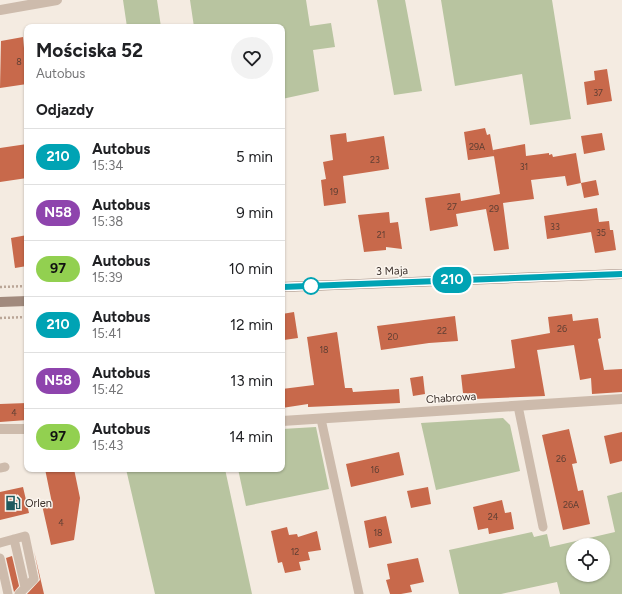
<!DOCTYPE html>
<html lang="pl">
<head>
<meta charset="utf-8">
<style>
	body { margin:0; font-family:Figtree,sans-serif; background:#f2f2f2; color:#202124; height:100vh; display:flex; flex-direction:column; font-size:15px; white-space:nowrap }
	* { box-sizing:border-box; margin:0 }
	p { font-size:13px; color:#757577 }
	.icon { flex:none; width:22px; height:22px; fill:none; stroke:currentColor; stroke-width:2; stroke-linecap:round; stroke-linejoin:round }
	.map { position:relative; flex:1; overflow:hidden }
	.side { position:absolute; left:24px; top:24px; width:261px; height:448px; display:flex; flex-direction:column; background:#fff; border-radius:8px; box-shadow:0 1px 3px #0004 }
	.side>* { flex:none }
	.badge { padding:0 8px; border-radius:13px; font-size:14px; line-height:26px }
	.fabs { position:absolute; left:566px; top:538px; display:grid; gap:8px }
	.fabs a { display:grid; place-items:center; width:44px; height:44px; border-radius:50%; background:#fff; box-shadow:0 1px 3px #0004; font-size:20px }
	.map>.badge { position:absolute; translate:-50% -50%; box-shadow:0 0 0 2px #fff }
	h2 { padding:0 12px; font-size:15px; line-height:36px }
	.round { display:grid; place-items:center; flex:none; width:42px; height:42px; border-radius:21px; background:#f2f2f2 }
	.summary { display:flex; align-items:center; justify-content:space-between; height:68px; padding:0 12px }
	h1 { font-size:19px; font-weight:700; line-height:30px }
	ul { padding:0; list-style:none }
	li { display:flex; align-items:center; gap:12px; height:56px; padding:0 12px; border-top:1px solid #e0e0e0 }
	li div { flex:1 }
	li b { display:block; font-size:15px }
	li em { font-style:normal }
	li .badge { min-width:44px; font-weight:700; text-align:center }
	.map>svg:first-child { display:block }
</style>
</head>
<body>
<div class="map">
<svg width="622" height="594" viewBox="0 0 622 594">
	<rect width="100%" height="100%" fill="#f4ebe1"/>
	<!-- green -->
	<path fill="#b8c4a0" fill-rule="evenodd" d="M123 0H157L161 27H127Z
		M190 0H306L310 26 331 23 335 47 313 50 319 91 282 99V27H194Z
		M377 0H405L422 91 394 95Z
		M441 0H552L571 119 530 125 522 74 455 86Z
		M503 418 510 425 520 471 436 490 421 423Z
		M316 427 329 489 246 506 238 469H282V429Z
		M126 469H225L252 594H155Z
		M622 492V594H560L557 582 501 594H459L449 550 532 532 534 537 547 534 550 547 615 532 607 496ZM573 545H603V575H573Z"/>
	<!-- building -->
	<path fill="#c8694b" d="M23 37 24 48 27 47V84L0 88 1 41Z
		M607 69 612 101 587 105 584 82 595 80 594 71Z
		M485 128 487 135 490 134 494 156 468 160 464 132Z
		M346 133 347 142 384 136 389 169 343 176 346 203 324 206 321 180 326 179 323 162 333 160 330 135Z
		M602 133 605 150 584 154 581 136Z
		M27 144V178L0 182V148Z
		M525 144 526 156 549 153V155L552 154 553 157 576 153 581 183 567 186 565 176 531 180 534 199 503 203 509 249 494 251 486 209 456 214 458 226 430 231 425 198 460 193 461 201 500 194 493 150Z
		M596 180 599 195 584 198 581 183Z
		M597 208 599 222 609 221 610 230H613L616 250 595 253 591 232 547 239 544 216Z
		M389 212 390 223 398 222 402 249 386 247V250L364 252 358 215Z
		M27 235V266L15 268 11 238Z
		M294 312 298 338 284 340 282 330V314Z
		M572 314 573 321 598 318 601 338 598 339 604 370 622 369V392L592 394 591 378 580 380 574 345 537 350 545 396 474 399 473 394 463 393 461 375 515 368 511 340 550 333 548 317Z
		M455 316 458 341 429 343 381 350 377 326Z
		M337 332 345 388H352L353 392 399 389 400 403 308 407V404L282 408V389L314 385 307 337Z
		M423 376 425 394 413 396 410 378Z
		M27 403V420L0 422V404Z
		M569 429 577 463 572 464 578 491 583 490 590 524 563 530 542 435Z
		M622 432V461L610 464 604 436Z
		M399 452 404 475 351 487 346 464Z
		M45 469H74L80 498 74 540 51 545 42 505 52 503Z
		M23 487 29 513 0 520V492Z
		M428 487 431 504 411 508 407 491Z
		M502 500 505 513 511 512 514 529 489 534 488 528 478 530 473 507Z
		M386 516 392 543 369 548 364 521Z
		M287 527 289 535 297 534 298 537 317 531 321 550 308 552 310 560 299 562 301 570 285 573 282 562 278 563 271 531Z
		M34 551 44 594H27L40 580Z
		M12 556 19 586 14 592 6 558Z
		M418 558 424 582 410 585 412 592 401 594H390L386 580 390 579 387 564Z"/>
	<g fill="none" stroke-linecap="round" stroke-linejoin="round">
		<!-- path -->
		<path stroke="#b9a596" stroke-width="2.5" stroke-dasharray="2 2" stroke-linecap="butt" d="M0 287 27 286
			M0 318 27 317"/>
		<!-- service -->
		<path stroke="#cdbbac" stroke-width="9" d="M518 406 543 527
			M321 419 359 594
			M0 468 5 467
			M14 539 25 587
			M0 543 25 536 34 579 19 594
			M0 558 8 594"/>
		<!-- minor -->
		<path stroke="#cdbbac" stroke-width="10" d="M0 10 57 0
			M282 421 622 399
			M0 429H27"/>
		<!-- secondary -->
		<path stroke="#a18a7d" stroke-width="10" d="M282 287 622 274
			M0 302 27 301"/>
	</g>
	<g fill="none" stroke-linecap="round" stroke-linejoin="round">
		<defs>
			<path id="line" d="M282 287 622 274"/>
		</defs>
		<!-- line casing -->
		<use href="#line" stroke="#fff" stroke-width="9"/>
		<!-- line -->
		<use href="#line" stroke="#00a3b4" stroke-width="6"/>
	</g>
	<!-- icons -->
	<defs>
		<symbol id="fuel-bare" viewBox="-9 -9 18 18"><path d="M-5.5-6h7V0h2V4h1.3V-2.5L3-4.5l.8-.8L6-3V5H2.5V1h-1V6h-7ZM-4.2-4.7v3.2H.2V-4.7Z" fill="#1f5a5e" stroke="#fbf5ee" stroke-width="2.5" paint-order="stroke"/></symbol>
	</defs>
	<g fill-rule="evenodd">
		<use href="#fuel-bare" x="2" y="492" width="22" height="22"/>
	</g>
	<!-- markers -->
	<circle fill="#fff" stroke="#00a3b4" stroke-width="2" cx="311" cy="286" r="8"/>
	<g text-anchor="middle" dominant-baseline="central" stroke-width="3" stroke-linejoin="round" paint-order="stroke">
		<!-- number labels -->
		<g font-size="9" fill="#5e3e33">
			<text x="19" y="61">8</text>
			<text x="598" y="92">37</text>
			<text x="477" y="146">29A</text>
			<text x="375" y="159">23</text>
			<text x="524" y="166">31</text>
			<text x="334" y="191">19</text>
			<text x="452" y="206">27</text>
			<text x="494" y="208">29</text>
			<text x="555" y="226">33</text>
			<text x="601" y="232">35</text>
			<text x="381" y="234">21</text>
			<text x="562" y="328">26</text>
			<text x="442" y="330">22</text>
			<text x="393" y="336">20</text>
			<text x="324" y="349">18</text>
			<text x="14" y="412">4</text>
			<text x="561" y="458">26</text>
			<text x="375" y="469">16</text>
			<text x="571" y="504">26A</text>
			<text x="493" y="516">24</text>
			<text x="61" y="522">4</text>
			<text x="378" y="532">18</text>
			<text x="295" y="551">12</text>
		</g>
		<!-- street labels -->
		<g font-size="11" fill="#3b302b" stroke="#fbf5ee">
			<text transform="translate(392 271) rotate(-2)">3 Maja</text>
			<text transform="translate(451 398) rotate(-4)">Chabrowa</text>
		</g>
		<!-- poi labels -->
		<g font-size="11" fill="#3b302b" stroke="#fbf5ee" text-anchor="start">
			<text x="25" y="503">Orlen</text>
		</g>
	</g>
</svg>
<div class="fabs">
<a><svg class="icon" aria-label="locate" viewBox="0 0 24 24"><circle cx="12" cy="12" r="6"/><path d="M12 2v4M12 18v4M2 12h4M18 12h4"/></svg></a>
</div>
<b class="badge" style="left:452px;top:280px;background:#00a3b4;color:#fff">210</b>
<section class="side">
<div class="summary"><div><h1>Mościska 52</h1><p>Autobus</p></div><a class="round"><svg class="icon" aria-label="heart" viewBox="0 0 24 24"><path d="M12 20l-8-8c-3-5 5-10 8-4 3-6 11-1 8 4z"/></svg></a></div>
<h2>Odjazdy</h2>
<ul>
<li><span class="badge" style="background:#00a3b4;color:#fff">210</span><div><b>Autobus</b><p>15:34</p></div><em>5 min</em></li>
<li><span class="badge" style="background:#8e44ad;color:#fff">N58</span><div><b>Autobus</b><p>15:38</p></div><em>9 min</em></li>
<li><span class="badge" style="background:#92d050;color:#111">97</span><div><b>Autobus</b><p>15:39</p></div><em>10 min</em></li>
<li><span class="badge" style="background:#00a3b4;color:#fff">210</span><div><b>Autobus</b><p>15:41</p></div><em>12 min</em></li>
<li><span class="badge" style="background:#8e44ad;color:#fff">N58</span><div><b>Autobus</b><p>15:42</p></div><em>13 min</em></li>
<li><span class="badge" style="background:#92d050;color:#111">97</span><div><b>Autobus</b><p>15:43</p></div><em>14 min</em></li>
</ul>
</section>
</div>
</body>
</html>
